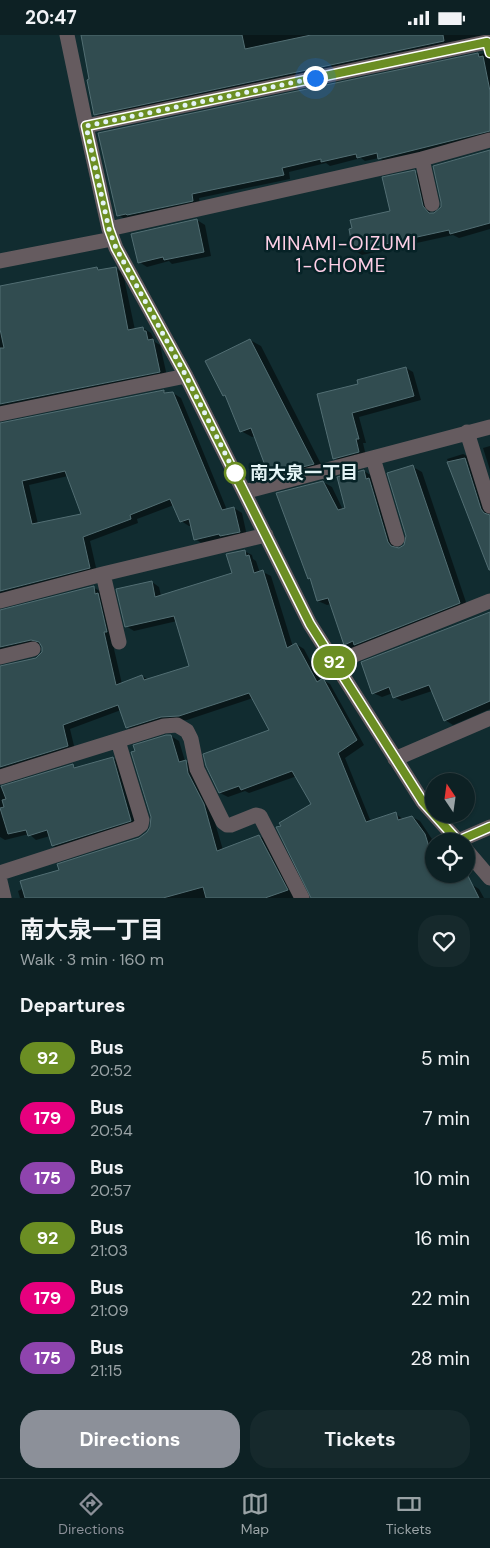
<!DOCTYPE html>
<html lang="en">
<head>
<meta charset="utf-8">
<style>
	body { margin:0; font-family:"DM Sans","Noto Sans JP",sans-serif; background:#16292c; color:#f1f3f6; height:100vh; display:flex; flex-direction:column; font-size:19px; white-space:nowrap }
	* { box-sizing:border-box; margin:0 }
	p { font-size:16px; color:#9aa3a6 }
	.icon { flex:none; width:28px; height:28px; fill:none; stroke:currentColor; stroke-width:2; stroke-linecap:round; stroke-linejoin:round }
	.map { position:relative; height:863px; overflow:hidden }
	.drawer { display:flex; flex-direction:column; background:#0d2124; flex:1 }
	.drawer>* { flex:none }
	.badge { padding:0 10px; border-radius:16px; font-size:18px; line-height:32px }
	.needle { width:32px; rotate:347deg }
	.fabs { position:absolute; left:425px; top:738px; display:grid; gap:10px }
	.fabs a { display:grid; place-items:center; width:50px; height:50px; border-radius:50%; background:#0d2124; box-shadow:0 1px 4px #0004,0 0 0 1px #2d3e41; font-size:25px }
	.you { position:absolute; width:25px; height:25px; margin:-12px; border:4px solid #fff; border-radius:50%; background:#1a73e8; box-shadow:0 0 0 8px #1a73e833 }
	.map>.badge { position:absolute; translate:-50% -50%; box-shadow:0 0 0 2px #fff }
	h2 { padding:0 20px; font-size:19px; line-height:45px }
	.round { display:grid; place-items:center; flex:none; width:52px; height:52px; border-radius:20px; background:#16292c }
	.headline { display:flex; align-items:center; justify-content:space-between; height:85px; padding:0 20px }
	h1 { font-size:24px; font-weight:700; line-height:38px }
	.cta { display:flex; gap:10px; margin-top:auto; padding:10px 20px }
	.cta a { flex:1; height:58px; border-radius:20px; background:#8c9099; color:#fff; font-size:20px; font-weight:700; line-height:58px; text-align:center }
	.cta a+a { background:#16292c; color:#f1f3f6 }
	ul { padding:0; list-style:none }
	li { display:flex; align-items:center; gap:15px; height:60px; padding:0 20px }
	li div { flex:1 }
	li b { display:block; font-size:19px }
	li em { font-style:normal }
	li .badge { min-width:55px; font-weight:700; text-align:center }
	.status { display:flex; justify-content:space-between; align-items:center; height:35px; padding:0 25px; background:#0d2124; direction:ltr }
	.status svg { height:14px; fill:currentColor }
	.dock { display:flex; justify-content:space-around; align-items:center; height:70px; border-top:1px solid #2d3e41; background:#0d2124; font-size:14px; color:#9aa3a6 }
	.dock a { display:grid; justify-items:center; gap:2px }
	.dock .active { color:#8c9099 }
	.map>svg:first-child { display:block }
</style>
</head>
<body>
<div class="status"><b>20:47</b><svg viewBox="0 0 49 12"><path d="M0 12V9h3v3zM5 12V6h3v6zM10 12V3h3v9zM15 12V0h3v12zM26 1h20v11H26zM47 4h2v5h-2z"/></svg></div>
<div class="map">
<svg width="490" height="863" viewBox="0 0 490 863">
	<rect width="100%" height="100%" fill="#112c30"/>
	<!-- shadow -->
	<path fill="#0007" fill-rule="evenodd" d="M87 0H490V2L103 83 95 79Z
		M490 17V102L387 128 379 123 365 126 361 123 330 131 326 128 289 137 290 144 199 163 200 169 125 184 118 180 100 99Z
		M490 116V194L459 203 453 200 362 220 354 215 392 177 415 137 422 141 430 177 435 179Z
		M197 185 205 190 211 221 172 229 169 226 147 232 139 227Z
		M97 233 101 236 115 233 123 238 135 295 143 293 151 298 155 307 160 310 167 341 0 379V252Z
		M250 305 261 311 324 435 281 446 270 440 256 401 252 402 241 396 228 363 224 360Z
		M406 333 413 337 421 365 359 382 366 408H363L366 421 342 427 334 423 360 350Z
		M164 356 168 359 173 358 181 363 227 475 234 473 242 478 247 501 203 509 195 504 192 490 189 491 181 486 174 470 137 484 138 488 90 506 97 537 0 566V389ZM68 441 83 480 38 489 29 450Z
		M490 411V435L483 413Z
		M463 419 472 423 490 481V535L447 424Z
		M413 432 422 437 468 573 353 614 345 609 331 569 327 570 318 566 312 545 309 543 323 447 332 452 343 475 346 474 364 436 372 441 378 449 397 514 405 511Z
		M244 516 252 520 253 524 256 526 260 538 263 537 271 541 293 612 296 609 304 614 321 646 323 645 330 649 364 710 345 723 371 787 396 779 404 785 412 782 420 786 432 804 434 810V839H463L471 849 479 854 484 863H312L313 770 297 741 249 758 245 756 228 762 220 758 207 731 271 696 253 663 187 685 170 686 135 697 127 692 121 675 70 694 75 715 0 741V632L36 624 43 617 42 609H39L5 617 0 622V576L93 552 101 557 122 649 142 641 149 645 191 632 177 586 134 596 126 591 152 547 159 552 161 561 234 539Z
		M490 578V674L453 690 445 685 432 656 402 666 394 662 393 658 382 662 373 658Z
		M171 701 179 706 185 726 193 731 211 774 223 815 259 801 267 805 296 863H20L18 856 60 836 139 804 148 798 151 792Z
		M113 723 121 728 138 790 60 815 53 811 50 801 36 805 29 799 5 805 0 802V752H3L73 731 78 733Z"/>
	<!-- building -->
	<path fill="#314c50" stroke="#526e73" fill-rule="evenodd" d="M81 0H242L245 14 311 0H443L444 6 94 80 87 45 89 44Z
		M478 18 479 22 483 21 490 56V96L378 124 377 118 357 123 356 119 321 127V124L282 133 284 140 192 159 193 166 127 180 126 179 117 181 98 98Z
		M490 115V188L450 199 449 195 353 216 349 194 352 193 350 185 390 176 382 142 415 135 423 171 429 178H434L441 172V167L433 131Z
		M197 184 204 217 164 225 163 222 138 228 131 199Z
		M97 232 98 235 116 232 128 295 143 292 144 296H146L148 305 153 304 160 337 0 369V313H4L0 294V251Z
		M250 304 314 429 269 441 251 393 240 397 225 360 223 361 205 326Z
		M406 332 414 361 352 378 359 404H356L359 417 333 424 317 359 358 349 357 345Z
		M164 355V358L173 357 222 475 234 472 240 497 220 501 219 499 194 505 189 484 180 487 170 464 130 480 131 484 83 502 90 533 0 556V388ZM65 436 81 479 32 489 22 446Z
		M465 423 481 474 484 478 490 480V535H489L447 427Z
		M413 430 460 568 354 610 353 606 344 610 328 563 317 566 310 543 308 544 276 458 323 446 338 475 345 473 337 442 364 435 366 444 369 443 388 507 391 511 399 513 404 510 406 501 387 438Z
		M245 515 246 521 249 520 254 538 263 535 287 613 296 608 317 647 323 643 357 705 338 718 366 787 396 777 398 785 412 781 425 799 434 828V839H467L479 863H311L276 792 281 791 279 788 311 769 292 736 241 755 239 751 219 758 206 731 203 719 269 695 249 658 179 681 161 682 126 693 118 670 63 690 68 711 0 732V631L36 623 42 617V612L39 607 31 605 0 612V575L94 551 95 559 98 558 107 597H104L116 650 142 640 144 645 189 631 174 581 125 592 116 554 152 546 155 562 232 538 226 519Z
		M490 577V666L444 686 429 650 393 663 389 652 372 659 361 627Z
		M166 700H171L179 727 186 725 188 738 204 769 217 816 259 800 288 855 265 863H206L203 852 163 863H25L20 846 59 835 57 829 139 803 147 797 150 792 151 782 131 717 135 716 133 710Z
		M113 722 131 786 52 811 47 795 28 801 26 795 8 799 0 773 4 772 2 765 6 764 1 751 73 729 74 733Z"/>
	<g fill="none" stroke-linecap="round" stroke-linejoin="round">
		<!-- minor -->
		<path stroke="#655b5f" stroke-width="15" d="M67 0 86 91 109 194 116 213 186 341 310 589 423 767 458 806
			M86 91 487 7
			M422 124 432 169
			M109 194 422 124 490 105
			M0 226 112 204
			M0 379 186 341
			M467 397 490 471
			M373 423 397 504
			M244 457 490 392
			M103 539 119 607
			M0 566 103 539 266 500
			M0 622 33 614
			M334 628 490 566
			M395 724 490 683
			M0 742 164 691 177 690 187 696 191 704 197 734 223 787 227 790H231L256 780 260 781 302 863
			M458 806 490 792
			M466 815 490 843
			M0 838 136 794 141 790 142 785 118 706
			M0 846 4 863"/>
	</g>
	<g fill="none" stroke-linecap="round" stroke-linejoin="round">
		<defs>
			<path id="line" d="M490 18 487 7 86 91 109 194 116 213 186 341 310 589 423 767 458 806 490 792"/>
		</defs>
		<!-- line casing -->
		<use href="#line" stroke="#fff" stroke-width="11"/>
		<!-- line -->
		<use href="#line" stroke="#6b8e23" stroke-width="8"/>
		<!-- walk -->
		<path stroke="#e3f3f5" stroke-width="5" stroke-dasharray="0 9" d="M235 438 236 440 186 341 116 213 109 194 86 91 315 43"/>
	</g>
	<!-- markers -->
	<circle fill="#fff" stroke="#6b8e23" stroke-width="2.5" cx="235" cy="438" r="10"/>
	<g text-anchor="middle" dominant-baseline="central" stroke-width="5" stroke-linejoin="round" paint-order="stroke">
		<!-- stop labels -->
		<g font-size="18" font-weight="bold" fill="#e3f3f5" stroke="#062226" text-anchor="start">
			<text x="250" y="438">南大泉一丁目</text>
		</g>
		<!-- neighbourhood labels -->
		<g font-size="19" letter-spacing="1" fill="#fecfe6" stroke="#062226">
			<text x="341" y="208">MINAMI-OIZUMI<tspan x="341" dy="22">1-CHOME</tspan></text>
		</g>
	</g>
</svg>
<div class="fabs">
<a><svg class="needle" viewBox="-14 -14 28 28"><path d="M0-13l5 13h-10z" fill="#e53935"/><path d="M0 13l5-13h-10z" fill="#9aa3a6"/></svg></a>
<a><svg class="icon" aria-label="locate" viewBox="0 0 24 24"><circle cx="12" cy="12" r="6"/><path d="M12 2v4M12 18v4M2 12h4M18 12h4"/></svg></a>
</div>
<div class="you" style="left:315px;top:43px"></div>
<b class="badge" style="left:334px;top:627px;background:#6b8e23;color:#fff">92</b>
</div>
<section class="drawer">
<div class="headline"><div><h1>南大泉一丁目</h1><p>Walk · 3 min · 160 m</p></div><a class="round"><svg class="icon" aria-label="heart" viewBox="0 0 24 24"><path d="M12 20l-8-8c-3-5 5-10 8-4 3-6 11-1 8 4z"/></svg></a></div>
<h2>Departures</h2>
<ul>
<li><span class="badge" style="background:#6b8e23;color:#fff">92</span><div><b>Bus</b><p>20:52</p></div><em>5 min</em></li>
<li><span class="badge" style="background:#e6007e;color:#fff">179</span><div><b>Bus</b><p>20:54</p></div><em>7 min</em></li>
<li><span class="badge" style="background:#8e44ad;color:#fff">175</span><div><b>Bus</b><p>20:57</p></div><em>10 min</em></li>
<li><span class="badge" style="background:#6b8e23;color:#fff">92</span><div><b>Bus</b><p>21:03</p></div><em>16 min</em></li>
<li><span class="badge" style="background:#e6007e;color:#fff">179</span><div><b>Bus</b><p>21:09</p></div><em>22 min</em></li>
<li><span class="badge" style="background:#8e44ad;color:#fff">175</span><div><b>Bus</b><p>21:15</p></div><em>28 min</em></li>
</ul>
<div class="cta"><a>Directions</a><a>Tickets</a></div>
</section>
<nav class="dock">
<a class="active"><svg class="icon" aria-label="directions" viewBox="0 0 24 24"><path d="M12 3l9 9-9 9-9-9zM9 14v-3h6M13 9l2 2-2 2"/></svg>Directions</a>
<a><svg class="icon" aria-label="map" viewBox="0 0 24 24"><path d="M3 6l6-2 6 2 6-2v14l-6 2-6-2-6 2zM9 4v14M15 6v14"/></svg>Map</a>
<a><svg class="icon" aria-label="tickets" viewBox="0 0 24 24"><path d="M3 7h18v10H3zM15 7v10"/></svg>Tickets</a>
</nav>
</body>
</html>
